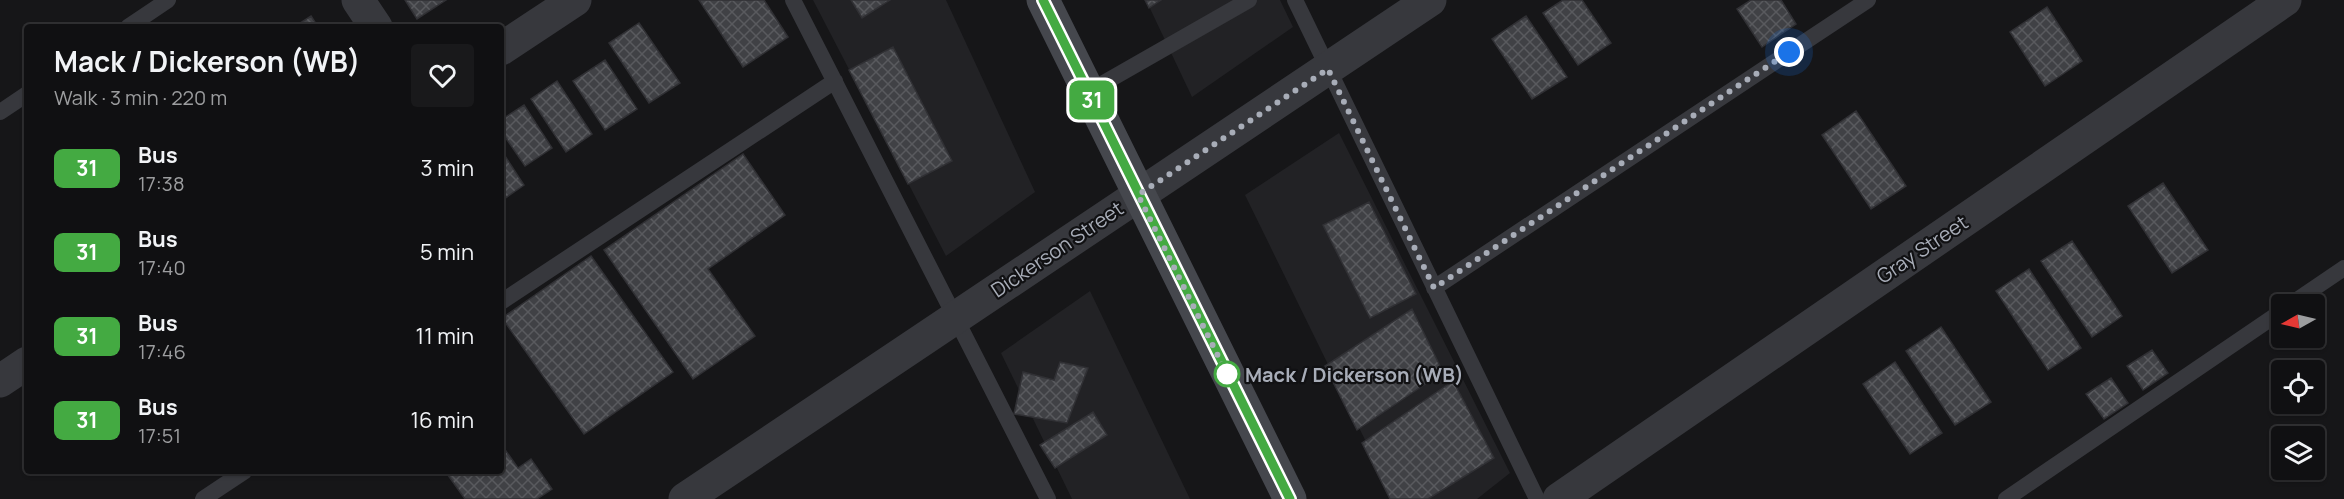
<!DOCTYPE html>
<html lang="en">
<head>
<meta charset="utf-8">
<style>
	body { margin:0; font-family:Manrope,sans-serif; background:#19191b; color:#f1f3f6; height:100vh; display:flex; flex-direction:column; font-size:22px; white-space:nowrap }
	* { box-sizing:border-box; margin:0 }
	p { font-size:20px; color:#9c9d9f }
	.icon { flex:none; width:33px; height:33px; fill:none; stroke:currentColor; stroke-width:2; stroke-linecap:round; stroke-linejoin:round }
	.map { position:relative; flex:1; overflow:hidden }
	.details { position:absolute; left:24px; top:24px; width:480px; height:450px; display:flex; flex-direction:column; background:#101012; border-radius:6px; box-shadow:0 2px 4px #0004,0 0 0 2px #303032 }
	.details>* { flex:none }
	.badge { padding:0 12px; border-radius:9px; font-size:21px; line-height:39px }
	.needle { width:39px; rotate:262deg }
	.fabs { position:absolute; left:2271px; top:294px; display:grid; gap:12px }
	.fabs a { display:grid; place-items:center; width:54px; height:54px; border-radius:6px; background:#101012; box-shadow:0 2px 4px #0004,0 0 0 2px #303032; font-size:30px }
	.you { position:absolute; width:30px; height:30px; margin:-15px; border:4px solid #fff; border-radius:50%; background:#1a73e8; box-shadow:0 0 0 9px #1a73e833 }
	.map>.badge { position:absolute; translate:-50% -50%; box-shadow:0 0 0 3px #fff }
	.round { display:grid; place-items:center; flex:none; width:63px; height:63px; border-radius:6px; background:#19191b }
	.overview { display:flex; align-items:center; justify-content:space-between; height:102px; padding:0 30px }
	h1 { font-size:28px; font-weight:700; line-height:45px }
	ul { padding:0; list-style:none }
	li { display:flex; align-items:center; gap:18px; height:84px; padding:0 30px }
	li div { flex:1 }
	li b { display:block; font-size:22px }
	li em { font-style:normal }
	li .badge { min-width:66px; font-weight:700; text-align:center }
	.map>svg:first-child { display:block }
</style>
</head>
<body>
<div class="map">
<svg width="2344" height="499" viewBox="0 0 2344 499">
	<defs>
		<pattern id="building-cross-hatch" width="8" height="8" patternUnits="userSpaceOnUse" patternTransform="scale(1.5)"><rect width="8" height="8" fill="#404145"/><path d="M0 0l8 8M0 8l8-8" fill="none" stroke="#595a5e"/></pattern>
	</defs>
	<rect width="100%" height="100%" fill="#161618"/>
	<!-- built -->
	<path fill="#222225" d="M813 0H946L1035 192 946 256Z
		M1146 0H1280L1293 27 1192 97Z
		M1339 133 1510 473 1477 499H1394L1245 195Z
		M1090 291 1190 499H1072L1001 353Z"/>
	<!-- building -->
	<path fill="url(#building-cross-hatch)" stroke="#303034" stroke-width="1.5" d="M405 0H446L417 19Z
		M699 0H764L788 37 743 67Z
		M851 0H890L862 18Z
		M1145 0H1161L1149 8Z
		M1563 0H1582L1611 43 1578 65 1543 13Z
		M1751 0H1781L1796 24 1762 47 1737 9Z
		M2047 7 2082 61 2045 86 2010 32Z
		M311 16 318 27H294Z
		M1526 16 1567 77 1532 99 1492 39Z
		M639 23 680 83 649 103 609 43Z
		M893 47 952 161 908 184 849 70Z
		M605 60 637 109 605 130 573 81Z
		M557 81 592 134 566 152 531 99Z
		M524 105 552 148 525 166 501 131V120Z
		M1856 111 1906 186 1871 209 1822 135Z
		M501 150 524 185 501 201Z
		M743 154 785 215 708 269 755 336 693 379 604 250Z
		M2163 183 2208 250 2172 273 2128 206Z
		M1369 202 1416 294 1370 318 1323 225Z
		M2072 241 2122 316 2092 337 2041 261Z
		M591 256 673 372 584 434 502 318Z
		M2029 269 2081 348 2048 370 1996 291Z
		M1412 309 1443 372 1357 430 1325 366Z
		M1941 327 1991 402 1955 425 1906 351Z
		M2152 350 2168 373 2143 390 2127 366Z
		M1060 362 1088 368 1067 423 1014 414 1023 372 1054 380Z
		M1895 362 1942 433 1910 454 1863 384Z
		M2111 378 2128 403 2104 419 2086 394Z
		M1453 381 1494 458 1428 499H1390L1362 443Z
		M1093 412 1107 435 1055 468 1040 445Z
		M501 444 518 468 531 459 552 489 537 499H465L445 471H501Z"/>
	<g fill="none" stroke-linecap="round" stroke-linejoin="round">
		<!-- service -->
		<path stroke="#37383d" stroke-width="16" d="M793 0 1048 499
			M1295 0 1537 499
			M128 27 168 0
			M1088 92 1249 0
			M0 112 27 94
			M1434 288 1868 0
			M501 302 835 81
			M2291 304 2344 268
			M203 499 245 471
			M2006 499 2282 311"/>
		<!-- minor -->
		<path stroke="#37383d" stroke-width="33" d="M358 0 376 27
			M501 49 575 0
			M0 381 27 363
			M685 499 1430 0
			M1559 499 2285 0"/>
		<!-- secondary -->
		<path stroke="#45474d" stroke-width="33" d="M1043 0 1290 499"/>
	</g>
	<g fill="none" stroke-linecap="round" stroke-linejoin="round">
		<defs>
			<path id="line" d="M1043 0 1290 499"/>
		</defs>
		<!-- line casing -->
		<use href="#line" stroke="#fff" stroke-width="14"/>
		<!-- line -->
		<use href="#line" stroke="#44aa42" stroke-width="9"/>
		<!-- walk -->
		<path stroke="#a8adb8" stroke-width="6" stroke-dasharray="0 10.8" d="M1227 374 1138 195 1328 69 1434 288 1789 52"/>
	</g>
	<!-- markers -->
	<circle fill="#fff" stroke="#44aa42" stroke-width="3" cx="1227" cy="374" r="12"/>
	<g text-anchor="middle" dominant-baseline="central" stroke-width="4.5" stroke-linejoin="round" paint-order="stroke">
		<!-- street labels -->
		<g font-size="20" fill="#a8adb8" stroke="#111113">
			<text transform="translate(1057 249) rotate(-34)">Dickerson Street</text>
			<text transform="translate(1922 249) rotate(-34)">Gray Street</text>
		</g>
		<!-- stop labels -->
		<g font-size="20" font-weight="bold" fill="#a8adb8" stroke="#111113" text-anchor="start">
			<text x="1245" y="374">Mack / Dickerson (WB)</text>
		</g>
	</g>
</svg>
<div class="fabs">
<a><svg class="needle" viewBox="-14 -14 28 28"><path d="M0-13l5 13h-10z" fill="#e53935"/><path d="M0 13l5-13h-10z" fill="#9c9d9f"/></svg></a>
<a><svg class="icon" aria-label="locate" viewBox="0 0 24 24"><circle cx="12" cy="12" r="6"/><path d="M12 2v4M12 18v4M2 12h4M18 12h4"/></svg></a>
<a><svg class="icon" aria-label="layers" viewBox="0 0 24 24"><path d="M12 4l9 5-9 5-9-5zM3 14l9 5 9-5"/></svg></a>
</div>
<div class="you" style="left:1789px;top:52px"></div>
<b class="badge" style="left:1092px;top:100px;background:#44aa42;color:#fff">31</b>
<section class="details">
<div class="overview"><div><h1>Mack / Dickerson (WB)</h1><p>Walk · 3 min · 220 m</p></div><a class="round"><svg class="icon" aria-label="heart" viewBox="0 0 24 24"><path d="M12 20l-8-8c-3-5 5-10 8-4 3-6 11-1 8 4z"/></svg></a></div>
<ul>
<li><span class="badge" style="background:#44aa42;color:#fff">31</span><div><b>Bus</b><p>17:38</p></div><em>3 min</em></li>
<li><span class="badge" style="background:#44aa42;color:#fff">31</span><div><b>Bus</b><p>17:40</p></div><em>5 min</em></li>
<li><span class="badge" style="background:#44aa42;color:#fff">31</span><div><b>Bus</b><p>17:46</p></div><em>11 min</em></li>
<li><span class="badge" style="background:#44aa42;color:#fff">31</span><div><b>Bus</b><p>17:51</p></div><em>16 min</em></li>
</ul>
</section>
</div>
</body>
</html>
